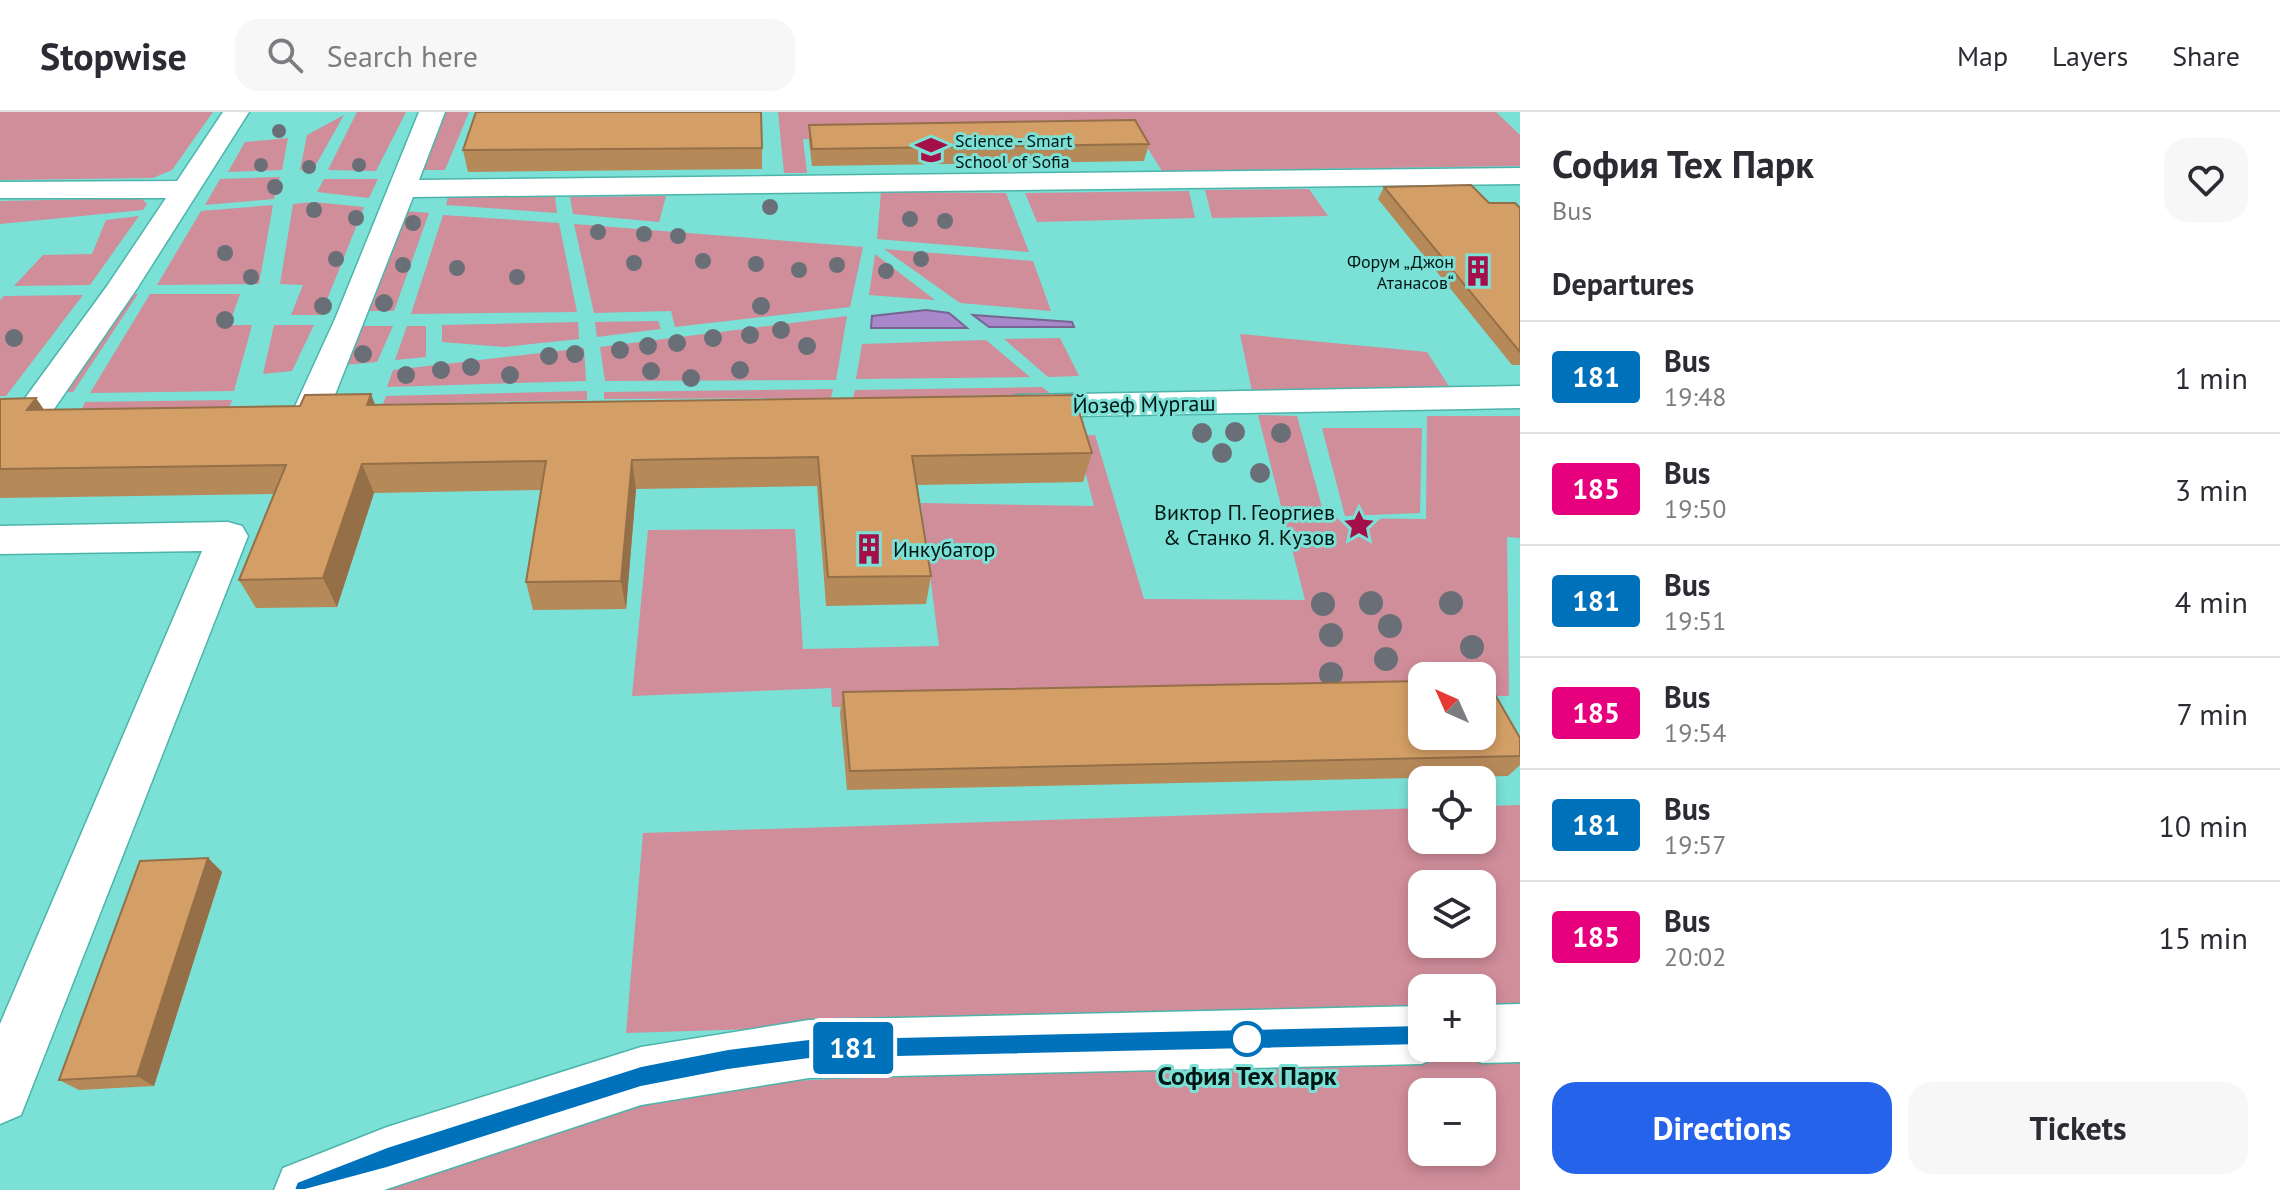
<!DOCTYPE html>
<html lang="en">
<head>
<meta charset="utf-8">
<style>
	body { margin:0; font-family:"PT Sans",sans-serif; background:#f7f7f7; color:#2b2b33; height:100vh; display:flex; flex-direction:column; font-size:30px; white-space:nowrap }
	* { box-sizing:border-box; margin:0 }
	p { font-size:26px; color:#7c7c81 }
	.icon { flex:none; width:44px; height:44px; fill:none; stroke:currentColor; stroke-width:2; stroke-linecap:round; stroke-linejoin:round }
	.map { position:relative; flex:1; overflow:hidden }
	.drawer { display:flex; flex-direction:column; background:#fff; width:760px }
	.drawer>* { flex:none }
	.badge { padding:0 16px; border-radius:6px; font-size:28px; line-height:52px }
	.needle { width:52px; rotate:315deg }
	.tools { position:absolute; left:1408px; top:550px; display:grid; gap:16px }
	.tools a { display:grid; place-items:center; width:88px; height:88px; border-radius:16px; background:#fff; box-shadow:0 4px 12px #0003; font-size:40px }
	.map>.badge { position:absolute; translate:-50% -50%; box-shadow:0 0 0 4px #fff }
	h2 { padding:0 32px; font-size:30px; line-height:72px }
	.round { display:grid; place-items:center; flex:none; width:84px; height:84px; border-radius:24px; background:#f7f7f7 }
	.head { display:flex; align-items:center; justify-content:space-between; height:136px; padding:0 32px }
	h1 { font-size:38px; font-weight:600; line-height:60px }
	.action { display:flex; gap:16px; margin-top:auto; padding:16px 32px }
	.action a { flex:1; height:92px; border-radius:24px; background:#2563eb; color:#fff; font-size:32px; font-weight:600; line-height:92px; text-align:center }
	.action a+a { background:#f7f7f7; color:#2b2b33 }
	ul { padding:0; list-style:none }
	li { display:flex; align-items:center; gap:24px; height:112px; padding:0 32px; border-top:2px solid #e1e1e2 }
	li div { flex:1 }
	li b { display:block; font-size:30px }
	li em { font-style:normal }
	li .badge { min-width:88px; font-weight:700; text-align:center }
	header { display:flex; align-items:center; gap:48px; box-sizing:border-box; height:112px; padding:0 40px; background:#fff; border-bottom:2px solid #e1e1e2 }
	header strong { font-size:38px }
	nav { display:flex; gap:44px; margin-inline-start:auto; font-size:28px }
	.search { width:560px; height:72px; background:#f7f7f7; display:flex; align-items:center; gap:20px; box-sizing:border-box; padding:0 28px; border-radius:24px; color:#7c7c81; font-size:30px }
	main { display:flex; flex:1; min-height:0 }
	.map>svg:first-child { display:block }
</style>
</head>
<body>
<header>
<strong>Stopwise</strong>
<div class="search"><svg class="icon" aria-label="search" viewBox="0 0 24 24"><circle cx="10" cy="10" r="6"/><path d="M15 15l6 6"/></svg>Search here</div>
<nav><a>Map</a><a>Layers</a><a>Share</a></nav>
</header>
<main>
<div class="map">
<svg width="1520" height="1078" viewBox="0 0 1520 1078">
	<rect width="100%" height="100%" fill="#7be0d6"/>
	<!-- green -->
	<path fill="#d08d9a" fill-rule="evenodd" d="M0 0H213L172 58 153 66 0 68Z
		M357 0H406L376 59 328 58Z
		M444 0H469L445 58H421Z
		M778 0H1496L1520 23V54L1162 59 1138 21 803 27 807 61H784Z
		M344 3 313 58H300L307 23Z
		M288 26 282 58 228 60 245 30Z
		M280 65 274 87 205 93 220 67Z
		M324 67H378L369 86 317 80Z
		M1309 77 1328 104 1212 106 1205 78Z
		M1189 79 1195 106 1037 110 1025 81Z
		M881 80 1006 81 1029 140 877 127Z
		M666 84 659 110 573 102 570 85Z
		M448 85H555L557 101 446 93Z
		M141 86 147 92 143 98 0 112V89Z
		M314 90 364 95 321 203H291L303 173 280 172 293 92Z
		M273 93 259 172 157 173 201 99Z
		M404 99 429 101 394 199H368Z
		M443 103 559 111 577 200 411 202Z
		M139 104 90 173 14 174 43 143 92 142 106 108Z
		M574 112 863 135 850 195 675 215 671 199 594 201Z
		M884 137 1033 149 1051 199 960 191Z
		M875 142 935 188 869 183Z
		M129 182H138L73 280H63Z
		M150 182H240L229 213H252L234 279 90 281Z
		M83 183 6 284H0V188L4 184Z
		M847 204 836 268 605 269 600 235Z
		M658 209 661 217 597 225 595 210Z
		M578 210 579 227 504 235 442 230V213Z
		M274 213H314L292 259 263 262Z
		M360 214H393L377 250 344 253Z
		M407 214H426V245L395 248Z
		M1240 222 1427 240 1452 279H1252Z
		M1060 226 1079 264 1048 265 1004 227Z
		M986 228 1030 265 856 267 862 232Z
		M584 236 586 269 387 275 393 258Z
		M1042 275 1051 282 853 286 855 278Z
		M833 277 831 286 604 287V280Z
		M587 279V288L383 292 386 284Z
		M232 288 229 296 82 297 85 290Z
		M1258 303 1297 304 1325 406 1426 407 1427 304H1520V426L1507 425 1509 584H1482V564H1422V585L832 595 831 576 632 584 648 418 795 417 803 537 939 534 921 391 1094 394 1076 324 1095 323 1144 487 1305 488Z
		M1322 316H1422L1420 401 1345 404Z
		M1520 693V893L1482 894V876H1422V896L626 921 643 721 1422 696V728H1482V694ZM1422 772H1482V832H1422Z
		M1520 946V1078H358L552 1013 730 972 1035 957ZM1422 980H1482V1040H1422Z"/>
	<!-- water -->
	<path fill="#a887ca" stroke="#766593" stroke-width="2" d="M926 198 949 201 967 216H871L872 204Z
		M973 203 1072 210 1074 215H989Z"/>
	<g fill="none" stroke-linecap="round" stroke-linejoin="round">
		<defs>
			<path id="minor" d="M223 0H249L136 178 41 316 28 320 15 316 10 308 15 300 107 174 166 86H0V70L177 69Z
				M419 0H445L419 68 1520 56V72L413 85 327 303 322 311 309 315 296 311 291 303 335 207Z
				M1520 274V296L1018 305 1005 302 1000 294 1005 286 1018 283Z
				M228 410 242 414 248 424 21 1003 0 1012V912L202 439 0 442V414Z
				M1520 892V950L1482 951 1462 942 1459 936H1482V893Z
				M1422 894V936H1445L1442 943 1422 952 809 966 641 993 384 1078H274L283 1056 387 1015 641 935 809 908Z"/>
		</defs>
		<!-- minor casing -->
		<use href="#minor" stroke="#4cb4aa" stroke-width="3"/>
		<!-- minor -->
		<use href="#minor" fill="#fff" fill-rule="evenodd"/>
	</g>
	<!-- trees -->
	<g fill="#6a6f77">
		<circle cx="279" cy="19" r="7"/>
		<circle cx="261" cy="53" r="7"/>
		<circle cx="359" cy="53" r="7"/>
		<circle cx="309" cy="55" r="7"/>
		<circle cx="275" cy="75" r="8"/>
		<circle cx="770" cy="95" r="8"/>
		<circle cx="314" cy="98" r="8"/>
		<circle cx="356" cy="106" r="8"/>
		<circle cx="910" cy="107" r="8"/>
		<circle cx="945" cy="109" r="8"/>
		<circle cx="413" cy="111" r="8"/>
		<circle cx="598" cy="120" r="8"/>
		<circle cx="644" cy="122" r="8"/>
		<circle cx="678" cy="124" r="8"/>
		<circle cx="225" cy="141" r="8"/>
		<circle cx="336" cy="147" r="8"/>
		<circle cx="921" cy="147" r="8"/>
		<circle cx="703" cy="149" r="8"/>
		<circle cx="634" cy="151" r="8"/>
		<circle cx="756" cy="152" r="8"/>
		<circle cx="403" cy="153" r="8"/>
		<circle cx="837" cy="153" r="8"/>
		<circle cx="457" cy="156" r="8"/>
		<circle cx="799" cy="158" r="8"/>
		<circle cx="886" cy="159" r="8"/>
		<circle cx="251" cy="165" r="8"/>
		<circle cx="517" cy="165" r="8"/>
		<circle cx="384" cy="191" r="9"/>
		<circle cx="323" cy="194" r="9"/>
		<circle cx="761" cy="194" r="9"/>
		<circle cx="225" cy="208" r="9"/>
		<circle cx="781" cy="218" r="9"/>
		<circle cx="750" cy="223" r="9"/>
		<circle cx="14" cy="226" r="9"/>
		<circle cx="713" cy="226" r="9"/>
		<circle cx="677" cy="231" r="9"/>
		<circle cx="648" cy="234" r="9"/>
		<circle cx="807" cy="234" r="9"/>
		<circle cx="620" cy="238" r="9"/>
		<circle cx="363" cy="242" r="9"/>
		<circle cx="575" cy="242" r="9"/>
		<circle cx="549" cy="244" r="9"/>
		<circle cx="471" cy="255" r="9"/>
		<circle cx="441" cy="258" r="9"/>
		<circle cx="740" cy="258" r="9"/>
		<circle cx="651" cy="259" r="9"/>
		<circle cx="406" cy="263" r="9"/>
		<circle cx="510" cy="263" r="9"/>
		<circle cx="691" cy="266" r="9"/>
		<circle cx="1235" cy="320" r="10"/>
		<circle cx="1202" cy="321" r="10"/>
		<circle cx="1281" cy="321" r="10"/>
		<circle cx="1222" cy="341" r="10"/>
		<circle cx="1260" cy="361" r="10"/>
		<circle cx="1371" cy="491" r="12"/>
		<circle cx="1451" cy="491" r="12"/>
		<circle cx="1323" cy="492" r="12"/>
		<circle cx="1390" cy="514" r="12"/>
		<circle cx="1331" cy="523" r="12"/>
		<circle cx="1472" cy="535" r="12"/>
		<circle cx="1386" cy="547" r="12"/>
		<circle cx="1331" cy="562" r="12"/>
	</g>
	<!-- wall -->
	<path fill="#b68959" d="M809 13 1149 32 1144 49 812 54 809 30Z
		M762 36V57L468 60 463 38Z
		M1384 75 1520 96V253H1512L1378 87Z
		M0 287 44 298 376 293 1092 341 1083 370 916 373 931 464 926 492 826 494 817 374 636 377 626 497 533 498 526 470 541 378 374 381 337 495 256 496 239 468 274 382 0 386Z
		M843 580 1520 626V653L1508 664 847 678 840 601Z
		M208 746 222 760 154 974 79 978 59 968Z"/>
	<!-- shaded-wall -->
	<path fill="#946f48" d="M371 282 382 311 367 293Z
		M36 286 56 315 27 298Z
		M632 348 636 377 626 497 621 469Z
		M362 352 374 381 337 495 323 466Z
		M208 746 222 760 154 974 137 964Z"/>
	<!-- building -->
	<path fill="#d49f67" stroke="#946f48" stroke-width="2" d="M476 0H761L762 36 463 38Z
		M1135 8 1149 32 812 37 809 13Z
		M1471 73 1489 91H1515L1520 96V240L1384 75Z
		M371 282 367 293 1074 283 1092 341 912 344 931 464 828 465 818 345 632 348 621 469 526 470 546 349 362 352 323 466 239 468 286 353 0 357V287L36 286 27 298 300 294 305 283Z
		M1482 567H1486L1520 626V644L850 659 843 580 1422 569V624H1482Z
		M208 746 137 964 59 968 140 749Z"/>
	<!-- line -->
	<path fill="#0072bc" stroke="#fff" stroke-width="2" d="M1422 913 1429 916 1432 923 1429 930 1422 933 809 947 728 958 641 975 387 1056 305 1078H294L297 1070 387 1035 641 954 728 937 809 927Z"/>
	<!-- icons -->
	<defs>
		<symbol id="school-bare" viewBox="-9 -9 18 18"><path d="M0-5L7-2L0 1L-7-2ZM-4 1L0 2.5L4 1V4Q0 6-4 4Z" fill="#a50f49" stroke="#7be0d6" stroke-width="2.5" paint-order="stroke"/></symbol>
		<symbol id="building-bare" viewBox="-9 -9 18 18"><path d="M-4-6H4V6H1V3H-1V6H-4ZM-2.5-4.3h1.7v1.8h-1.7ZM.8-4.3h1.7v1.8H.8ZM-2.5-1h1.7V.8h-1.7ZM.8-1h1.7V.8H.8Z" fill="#a50f49" stroke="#7be0d6" stroke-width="2.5" paint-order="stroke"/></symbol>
		<symbol id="sight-bare" viewBox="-9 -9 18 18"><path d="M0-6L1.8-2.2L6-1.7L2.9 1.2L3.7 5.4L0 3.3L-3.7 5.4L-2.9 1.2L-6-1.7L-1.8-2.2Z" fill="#a50f49" stroke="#7be0d6" stroke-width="2.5" paint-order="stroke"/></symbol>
	</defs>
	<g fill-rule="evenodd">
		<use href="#school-bare" x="909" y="16" width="44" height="44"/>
		<use href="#building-bare" x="1456" y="137" width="44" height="44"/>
		<use href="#sight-bare" x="1337" y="391" width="44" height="44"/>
		<use href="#building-bare" x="847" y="415" width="44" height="44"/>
	</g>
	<!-- markers -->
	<circle fill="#fff" stroke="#0072bc" stroke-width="4" cx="1247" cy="927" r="16"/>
	<g text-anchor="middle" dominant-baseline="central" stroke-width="6" stroke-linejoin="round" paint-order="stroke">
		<!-- far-poi labels -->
		<g font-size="18" fill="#021614" stroke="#7be0d6" text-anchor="start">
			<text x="955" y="28">Science - Smart<tspan x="955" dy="21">School of Sofia</tspan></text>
			<text x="1454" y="149" text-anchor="end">Форум „Джон<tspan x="1454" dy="21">Атанасов“</tspan></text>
		</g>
		<!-- street labels -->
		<g font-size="22" fill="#021614" stroke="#7be0d6">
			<text transform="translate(1144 292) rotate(-1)">Йозеф Мургаш</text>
		</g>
		<!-- poi labels -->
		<g font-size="22" fill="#021614" stroke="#7be0d6" text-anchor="end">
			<text x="1335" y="400">Виктор П. Георгиев<tspan x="1335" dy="25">&amp; Станко Я. Кузов</tspan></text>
			<text x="893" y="437" text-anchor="start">Инкубатор</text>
		</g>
		<!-- near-stop labels -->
		<g font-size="26" font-weight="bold" fill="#021614" stroke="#7be0d6">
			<text x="1247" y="963">София Тех Парк</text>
		</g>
	</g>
</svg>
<div class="tools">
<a><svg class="needle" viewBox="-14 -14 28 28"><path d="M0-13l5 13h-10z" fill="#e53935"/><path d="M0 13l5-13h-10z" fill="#7c7c81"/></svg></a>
<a><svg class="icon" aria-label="locate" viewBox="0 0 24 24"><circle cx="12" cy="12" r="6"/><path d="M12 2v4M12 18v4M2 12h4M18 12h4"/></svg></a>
<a><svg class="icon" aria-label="layers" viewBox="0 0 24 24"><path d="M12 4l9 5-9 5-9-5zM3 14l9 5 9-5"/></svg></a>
<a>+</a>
<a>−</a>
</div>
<b class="badge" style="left:853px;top:936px;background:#0072bc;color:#fff">181</b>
</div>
<section class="drawer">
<div class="head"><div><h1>София Тех Парк</h1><p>Bus</p></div><a class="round"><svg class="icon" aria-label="heart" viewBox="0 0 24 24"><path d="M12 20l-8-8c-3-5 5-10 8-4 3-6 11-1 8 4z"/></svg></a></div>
<h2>Departures</h2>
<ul>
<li><span class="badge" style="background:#0072bc;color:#fff">181</span><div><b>Bus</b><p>19:48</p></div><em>1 min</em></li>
<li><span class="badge" style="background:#e6007e;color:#fff">185</span><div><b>Bus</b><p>19:50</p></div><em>3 min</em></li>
<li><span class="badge" style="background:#0072bc;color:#fff">181</span><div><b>Bus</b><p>19:51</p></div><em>4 min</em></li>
<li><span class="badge" style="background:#e6007e;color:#fff">185</span><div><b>Bus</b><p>19:54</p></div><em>7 min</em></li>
<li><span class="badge" style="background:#0072bc;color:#fff">181</span><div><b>Bus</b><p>19:57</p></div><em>10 min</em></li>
<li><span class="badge" style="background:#e6007e;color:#fff">185</span><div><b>Bus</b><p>20:02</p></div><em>15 min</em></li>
</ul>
<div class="action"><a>Directions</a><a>Tickets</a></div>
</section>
</main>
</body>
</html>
